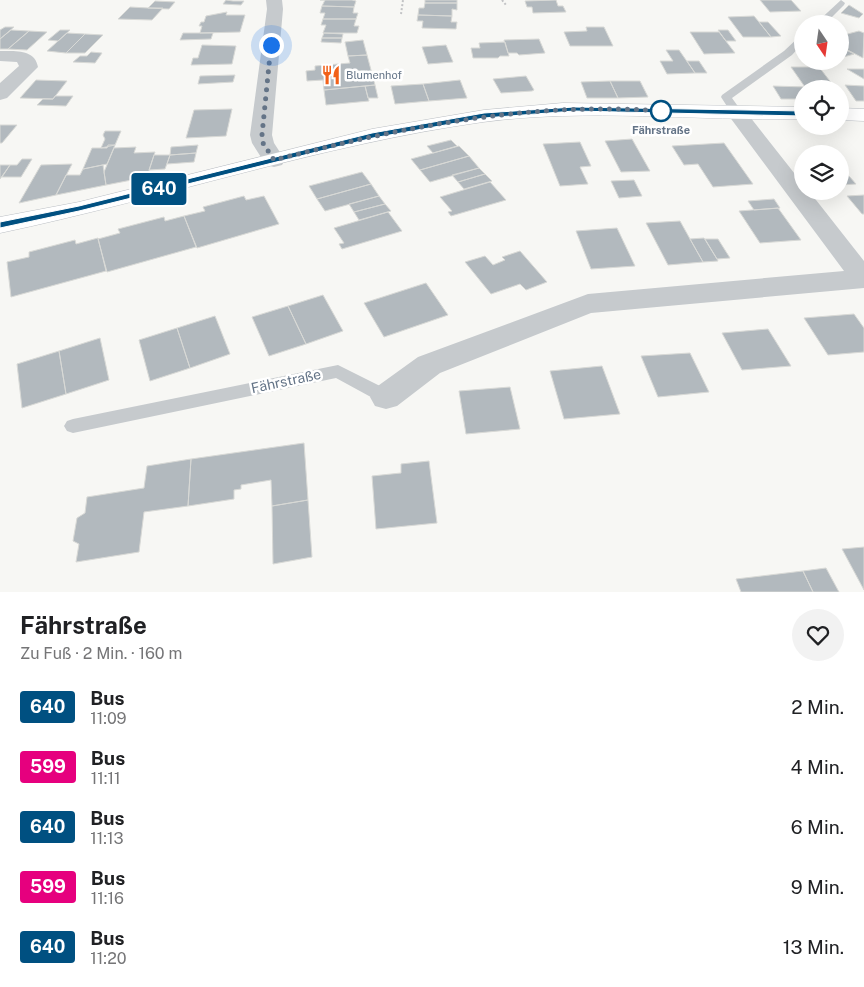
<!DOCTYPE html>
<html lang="de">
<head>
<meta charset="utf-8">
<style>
	body { margin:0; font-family:"Public Sans",sans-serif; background:#f2f2f2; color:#202124; height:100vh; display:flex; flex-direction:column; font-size:19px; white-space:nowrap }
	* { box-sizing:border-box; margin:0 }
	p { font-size:16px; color:#757577 }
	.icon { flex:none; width:28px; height:28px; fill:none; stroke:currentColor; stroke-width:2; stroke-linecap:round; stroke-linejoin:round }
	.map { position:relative; height:592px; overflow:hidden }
	.side { display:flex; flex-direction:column; background:#fff; flex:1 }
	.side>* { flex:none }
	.badge { padding:0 10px; border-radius:4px; font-size:18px; line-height:32px }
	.needle { width:32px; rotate:167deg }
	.controls { position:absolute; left:794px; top:15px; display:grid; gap:10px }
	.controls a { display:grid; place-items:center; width:55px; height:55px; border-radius:50%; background:#fff; box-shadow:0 5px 20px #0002; font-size:25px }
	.you { position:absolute; width:25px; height:25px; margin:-12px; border:4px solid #fff; border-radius:50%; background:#1a73e8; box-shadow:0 0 0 8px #1a73e833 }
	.map>.badge { position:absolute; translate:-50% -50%; box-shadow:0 0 0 2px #fff }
	.round { display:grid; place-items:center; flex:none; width:52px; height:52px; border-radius:26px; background:#f2f2f2 }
	.headline { display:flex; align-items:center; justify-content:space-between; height:85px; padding:0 20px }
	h1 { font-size:24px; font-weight:700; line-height:38px }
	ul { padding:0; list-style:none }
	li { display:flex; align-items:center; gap:15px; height:60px; padding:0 20px }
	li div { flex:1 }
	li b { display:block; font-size:19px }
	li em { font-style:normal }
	li .badge { min-width:55px; font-weight:700; text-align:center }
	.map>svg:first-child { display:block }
</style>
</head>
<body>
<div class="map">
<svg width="864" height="592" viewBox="0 0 864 592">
	<rect width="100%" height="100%" fill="#f7f7f4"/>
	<!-- building -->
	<path fill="#b2b9be" stroke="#d8d9d6" d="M226 0 233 1H244L241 5 223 4Z
		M320 0H352L356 1 354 7 322 6 325 0Z
		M425 0H457V3H425Z
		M556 0 558 6H563L566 12 533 13 532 7H527L525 1Z
		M760 0H791L801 11 770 12Z
		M155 1 175 2 169 9 148 8Z
		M425 3H457V10L452 9V16L418 15 419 8H424Z
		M849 5 863 14 859 18 841 13Z
		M322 6 354 7 353 13H358L356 19H323L325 13H320Z
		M130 7 148 8H163L152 20 118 19Z
		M227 12 226 15H245L240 32 200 33 202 26H199L201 22H204L206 16Z
		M418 15 452 16 451 22H457L456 29 422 28 423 21H417Z
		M754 16 759 22 771 37H743L728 17Z
		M323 19H356L354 26H359L357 33H323L326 25H321Z
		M759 22H768L781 36 771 37Z
		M5 27H14L0 39V30Z
		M586 27H604L613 46H570L564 32 587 31Z
		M11 30 29 31 8 49H0V39Z
		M60 30H70L58 41 48 40Z
		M718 30H728L736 41H726Z
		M29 31 47 32 27 50 8 49Z
		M859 31 864 33 863 58 840 46V36Z
		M690 32H719L735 53 704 54Z
		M67 33 85 34 66 53 47 51Z
		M183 33H213L211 39 180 40Z
		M324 33 343 34 342 38H322Z
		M85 34 103 35 85 53H66Z
		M322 38H342L341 43 321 42Z
		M539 39 545 53 519 55 517 53H508L504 40Z
		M363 40 367 55 348 56 345 42Z
		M505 42 509 56H500L498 58H473L471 48H480L479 43Z
		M202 45 236 46 232 64 191 65 193 58H198Z
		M446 45 453 62 428 64 422 47Z
		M840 47 854 54 840 58Z
		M666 50H679L695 73 667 74 660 61H673Z
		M91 52 102 53 95 63 73 62 80 56H87Z
		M367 55 375 85 324 90 323 80 307 81 306 71 315 70V66L350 63 348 56Z
		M687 61H699L707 73H695Z
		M791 67H819L836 89H802V99H781L773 86 805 87Z
		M847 69H864V79Z
		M235 75 233 82 198 84 200 76Z
		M526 76 534 90 532 91 501 93 493 79Z
		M36 80 67 81 53 99 20 98Z
		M460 80 467 98 429 101 423 84Z
		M610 81 618 98H587L581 82Z
		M610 81H640L648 97 618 98Z
		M423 84 429 101 395 104 391 86Z
		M375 85 378 98H368L365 86Z
		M845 85 864 86V101H856Z
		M365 86 369 101 326 105 324 90Z
		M55 96H73L66 106 37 105 43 99H53Z
		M232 109 226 136 186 138 194 110Z
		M0 125H17L2 143H0Z
		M643 130H662L663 133H644Z
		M105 131H121L115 145 101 148 105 139 103 135Z
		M632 139 650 171 621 172 605 141Z
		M451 140 457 146 433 153 427 146Z
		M580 142 591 166 580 167 588 184 560 186 543 144Z
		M724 143 753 184 713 187 698 164 684 165 672 146Z
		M108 145H115L107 164 83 169 92 148H107Z
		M198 145 196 153 170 155 171 147Z
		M459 146 469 156 420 170 411 159Z
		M136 147 134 153 155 152 147 177 106 185 104 172 114 148Z
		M196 153 194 162 167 164 170 155Z
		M154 155H170L165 169 149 170Z
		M469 156 479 168 430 182 420 170Z
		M22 159H32L21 177H2L10 165H17Z
		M72 164 56 195 19 203 41 165Z
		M0 165H10L0 179Z
		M103 165 106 185 56 195 66 175H80L83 169Z
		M479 168 485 174 458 182 452 175Z
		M362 172 371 184 317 199 309 186Z
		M485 174 492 181 464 189 458 182Z
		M849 176 856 184 840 185V177Z
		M634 180 642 196 619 198 611 181Z
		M490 182 506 200 451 216 448 212 452 211 440 197Z
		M371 184 379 196 325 211 317 199Z
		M864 195V214H862L847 196Z
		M244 196 246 200 264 196 279 224 197 248 184 216 205 211 203 207Z
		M379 196 385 204 354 212 349 204Z
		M774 199 780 208 754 210 748 201Z
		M385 204 391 211 359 220 354 212Z
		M778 208 801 240 760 243 739 211Z
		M388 212 402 231 342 249 339 244 344 243 334 228Z
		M184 216 196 247 107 272 98 239 120 233 118 229 164 217 165 221Z
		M680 221 690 239 703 262 668 265 646 223Z
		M617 228 635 266 591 269 576 231Z
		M98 238 106 271 11 297 7 262 29 257V252L75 240 76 244Z
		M704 238 717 259 718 261 703 262 690 239Z
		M705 239H718L730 258 717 259Z
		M520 251 547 282 526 290 520 284 491 294 465 262 485 256 493 265 505 260 502 257Z
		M426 283 448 315 384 337 364 303Z
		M323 295 343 331 306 344 288 306Z
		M288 306 306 344 269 356 252 317Z
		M854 314 864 328V352L828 355 804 318Z
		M215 316 230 354 190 368 177 328Z
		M177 328 190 368 150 381 139 340Z
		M768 329 791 366 742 370 722 333Z
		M100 338 109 380 66 394 59 351Z
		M59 351 66 394 22 408 17 364Z
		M690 353 709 392 658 397 641 356Z
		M602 366 620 414 564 419 550 371Z
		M510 387 520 429 466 434 459 391Z
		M304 443 308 500 272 506 271 480 241 485V489L234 490V499L188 506 191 459Z
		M191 459 188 506 144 512 139 552 76 562 79 544 73 541 77 518 85 513 87 497 144 488 147 466Z
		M429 461 437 523 376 529 372 476 401 473V464Z
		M308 500 312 557 273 564 272 506Z
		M864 547V590L842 549Z
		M826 568 839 592H813L803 571Z
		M803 571 813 592H741L736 579Z"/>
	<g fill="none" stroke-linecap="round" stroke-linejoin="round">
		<defs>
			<path id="secondary" d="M563 103 802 107V119C696 121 589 108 483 122 319 145 162 199 0 233V217L79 202 372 129 484 110Z
				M840 108 864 109V121L840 120Z"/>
		</defs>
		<!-- secondary casing -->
		<use href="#secondary" stroke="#bbbfc4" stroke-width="1"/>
		<!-- path -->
		<path stroke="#c2c3c5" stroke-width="2" stroke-dasharray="2 2" stroke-linecap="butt" d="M502 0 506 5
			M401 14 403 0"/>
		<!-- lane -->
		<path fill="#c6cacd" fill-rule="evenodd" d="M841 0 845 3 844 5 825 24H815Z
			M802 36V44L792 55 732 98 742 112 740 114H732L721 97 722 95 784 51 799 37Z
			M338 365 392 392 395 397 392 402 386 404 380 402 336 378 73 433 67 431 64 426 67 421 73 419Z"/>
		<!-- street -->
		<path fill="#c6cacd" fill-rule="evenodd" d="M266 0H282L283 9 272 135 274 143 285 160 282 165 274 167 266 165 252 143 250 135 267 9Z
			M0 51C15 51 35 49 38 67L7 98 0 100V83L19 66 17 62 0 61Z
			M736 106 743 108 802 183V191H809L864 261V288L591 313 440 373 397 406 386 409 375 406 370 397 375 388 418 357 588 294 844 271 726 112 729 108Z"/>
		<!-- secondary -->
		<use href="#secondary" fill="#fff" fill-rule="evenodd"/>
	</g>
	<!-- line -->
	<path fill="#005081" stroke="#fff" d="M574 107 802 111 806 113 802 116 574 111 484 118 373 138 79 211 0 228V222L79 206 372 133 484 113Z"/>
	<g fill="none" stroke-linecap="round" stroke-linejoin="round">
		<!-- walk -->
		<path stroke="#647487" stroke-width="5" stroke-dasharray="0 9" d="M271 45 262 135 263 143 274 160C401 128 528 101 661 111"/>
	</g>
	<!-- icons -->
	<defs>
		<symbol id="restaurant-bare" viewBox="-9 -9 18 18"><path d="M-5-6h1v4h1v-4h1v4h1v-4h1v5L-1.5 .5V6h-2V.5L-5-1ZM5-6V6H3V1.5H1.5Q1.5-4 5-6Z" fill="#f26119" stroke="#fff" stroke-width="2.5" paint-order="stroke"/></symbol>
	</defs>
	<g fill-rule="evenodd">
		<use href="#restaurant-bare" x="317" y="61" width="28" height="28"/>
	</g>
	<!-- markers -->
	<circle fill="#fff" stroke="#005081" stroke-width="2.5" cx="661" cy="111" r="10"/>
	<g text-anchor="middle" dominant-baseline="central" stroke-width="5" stroke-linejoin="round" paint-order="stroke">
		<!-- far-poi labels -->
		<g font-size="11" fill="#647487" stroke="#fff" text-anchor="start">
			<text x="346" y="75">Blumenhof</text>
		</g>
		<!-- far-stop labels -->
		<g font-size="11" font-weight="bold" fill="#647487" stroke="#fff">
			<text x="661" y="130">Fährstraße</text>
		</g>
		<!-- street labels -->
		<g font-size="14" fill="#647487" stroke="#fff">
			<text transform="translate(286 381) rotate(-12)">Fährstraße</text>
		</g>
	</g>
</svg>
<div class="controls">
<a><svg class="needle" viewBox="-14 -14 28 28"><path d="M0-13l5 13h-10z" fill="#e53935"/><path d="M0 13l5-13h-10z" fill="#757577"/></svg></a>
<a><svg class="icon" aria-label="locate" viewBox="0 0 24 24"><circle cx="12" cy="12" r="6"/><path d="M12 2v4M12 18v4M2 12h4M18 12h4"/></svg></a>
<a><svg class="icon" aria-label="layers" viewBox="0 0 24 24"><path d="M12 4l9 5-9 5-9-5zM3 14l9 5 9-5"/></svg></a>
</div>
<div class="you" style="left:271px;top:45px"></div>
<b class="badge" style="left:159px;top:189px;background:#005081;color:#fff">640</b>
</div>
<section class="side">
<div class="headline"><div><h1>Fährstraße</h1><p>Zu Fuß · 2 Min. · 160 m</p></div><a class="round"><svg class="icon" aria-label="heart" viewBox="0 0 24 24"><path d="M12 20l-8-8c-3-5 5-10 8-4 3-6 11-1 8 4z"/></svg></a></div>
<ul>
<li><span class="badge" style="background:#005081;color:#fff">640</span><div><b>Bus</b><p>11:09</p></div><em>2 Min.</em></li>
<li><span class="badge" style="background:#e6007e;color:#fff">599</span><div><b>Bus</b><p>11:11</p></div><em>4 Min.</em></li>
<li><span class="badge" style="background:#005081;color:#fff">640</span><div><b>Bus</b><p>11:13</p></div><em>6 Min.</em></li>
<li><span class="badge" style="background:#e6007e;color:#fff">599</span><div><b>Bus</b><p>11:16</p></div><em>9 Min.</em></li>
<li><span class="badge" style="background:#005081;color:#fff">640</span><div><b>Bus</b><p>11:20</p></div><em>13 Min.</em></li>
</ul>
</section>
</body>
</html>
